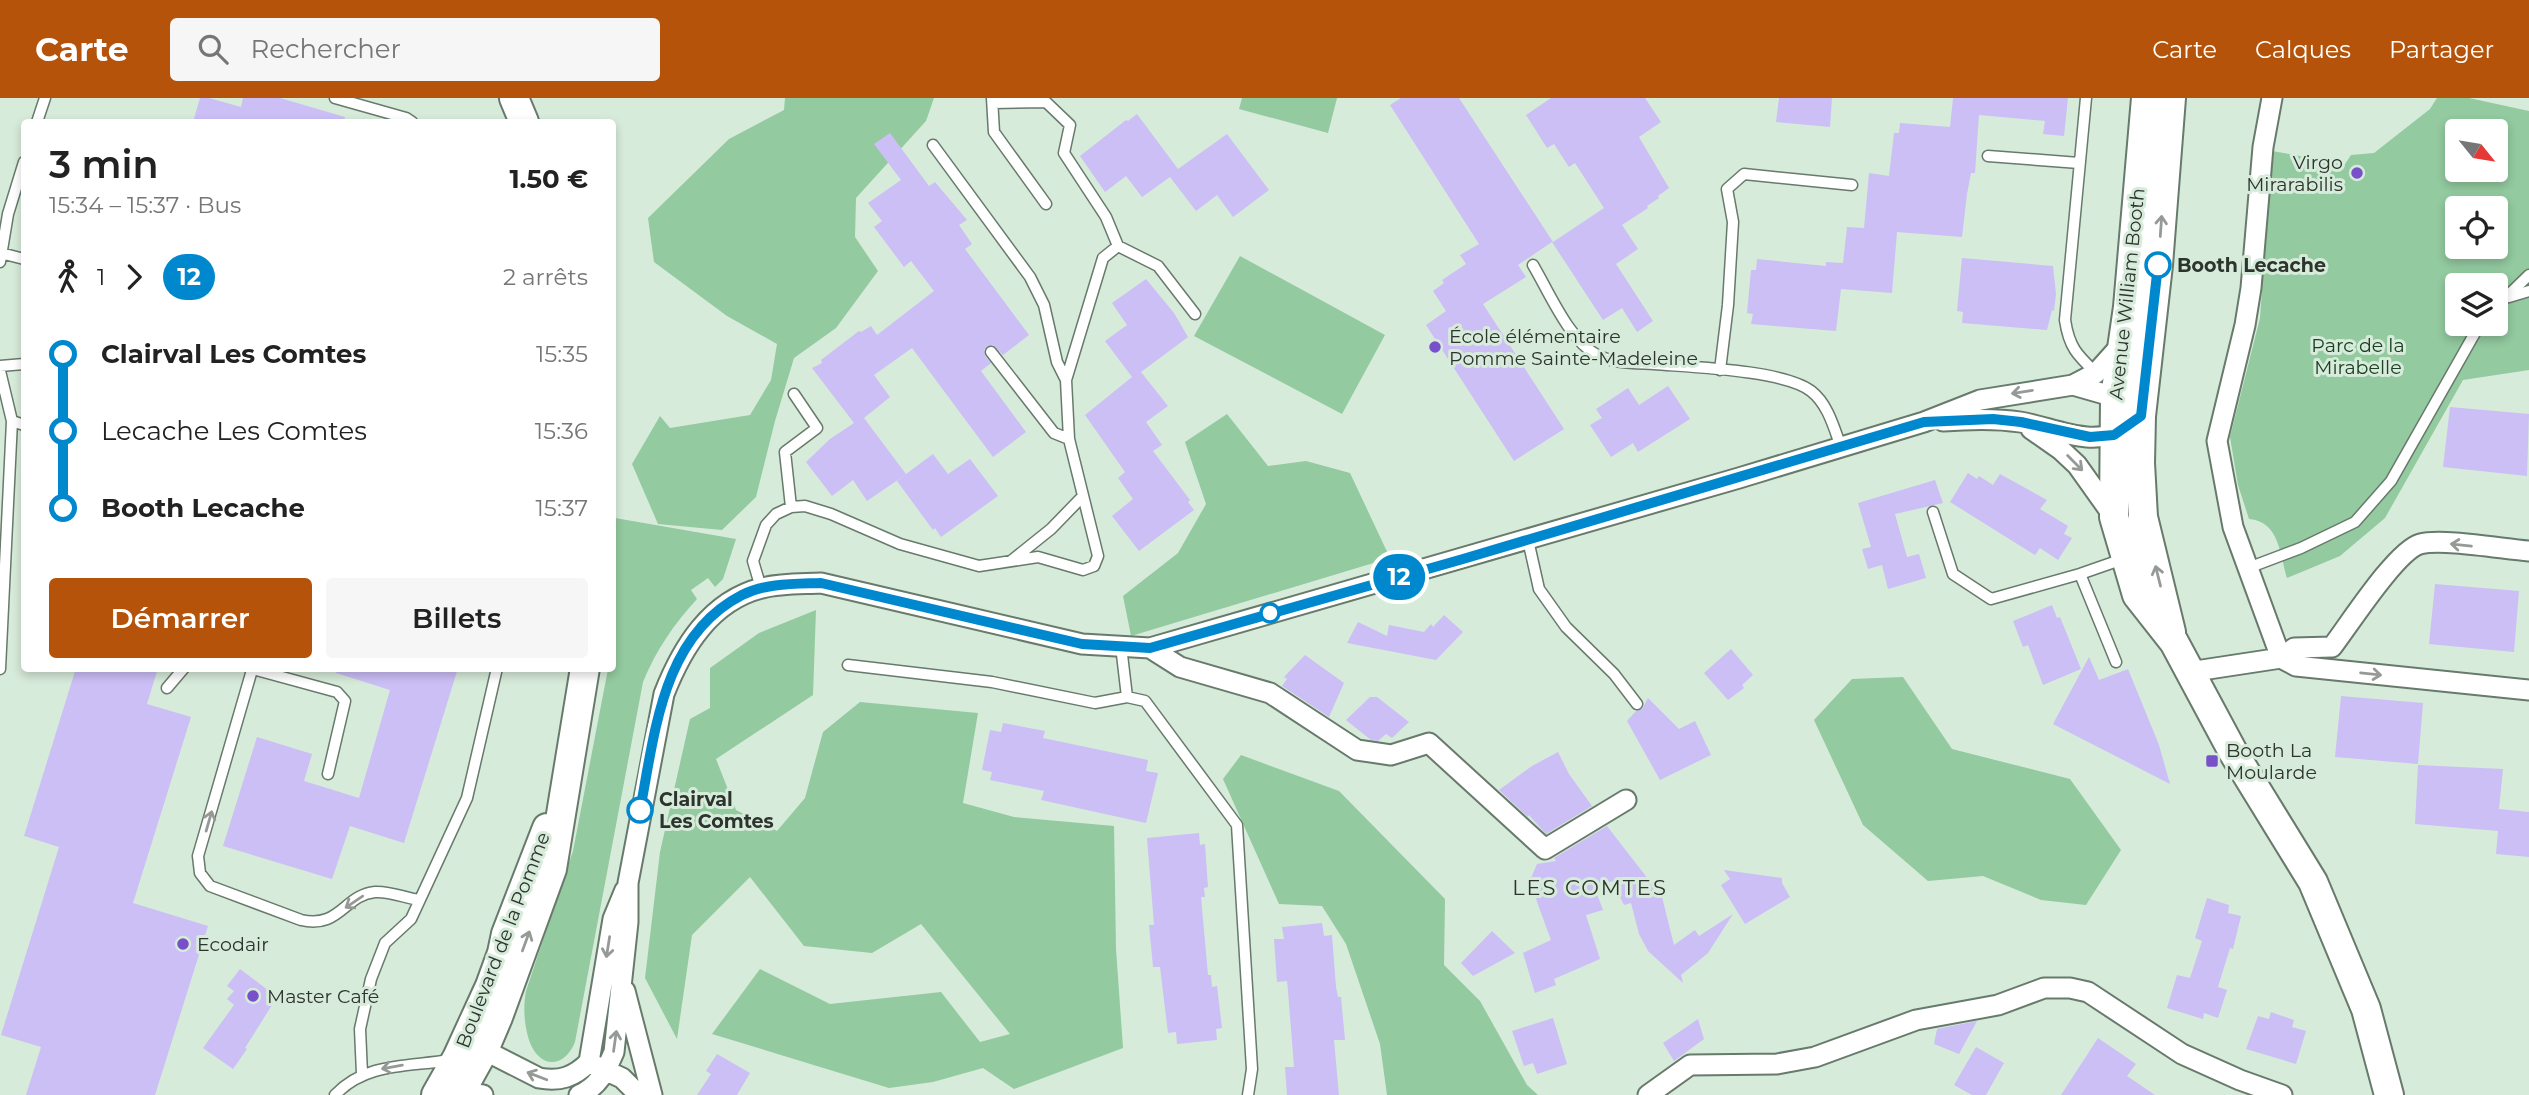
<!DOCTYPE html>
<html lang="fr">
<head>
<meta charset="utf-8">
<style>
	body { margin:0; font-family:Montserrat,sans-serif; background:#f6f6f6; color:#222; height:100vh; display:flex; flex-direction:column; font-size:26px; white-space:nowrap }
	* { box-sizing:border-box; margin:0 }
	p { font-size:23px; color:#767676 }
	.icon { flex:none; width:38px; height:38px; fill:none; stroke:currentColor; stroke-width:2; stroke-linecap:round; stroke-linejoin:round }
	.map { position:relative; flex:1; overflow:hidden }
	.details { position:absolute; left:21px; top:21px; width:595px; height:553px; display:flex; flex-direction:column; background:#fff; border-radius:7px; box-shadow:0 4px 10px #0003 }
	.details>* { flex:none }
	.badge { padding:0 14px; border-radius:23px; font-size:24px; line-height:46px }
	.needle { width:46px; rotate:120deg }
	.controls { position:absolute; left:2445px; top:21px; display:grid; gap:14px }
	.controls a { display:grid; place-items:center; width:63px; height:63px; border-radius:7px; background:#fff; box-shadow:0 4px 10px #0003; font-size:35px }
	.map>.badge { position:absolute; translate:-50% -50%; box-shadow:0 0 0 4px #fff }
	.legs { display:flex; align-items:center; gap:10px; height:77px; padding:0 28px; font-size:23px }
	.legs p { margin-inline-start:auto }
	.headline { display:flex; align-items:center; justify-content:space-between; height:119px; padding:0 28px }
	h1 { font-size:38px; font-weight:600; line-height:52px }
	.action { display:flex; gap:14px; margin-top:auto; padding:14px 28px }
	.action a { flex:1; height:80px; border-radius:7px; background:#b45309; color:#fff; font-size:28px; font-weight:600; line-height:80px; text-align:center }
	.action a+a { background:#f6f6f6; color:#222 }
	ul { padding:0 28px; list-style:none }
	li { display:flex; align-items:center; gap:24px; height:77px; font-size:26px }
	li i { display:grid; place-items:center; width:10px; height:100%; margin:0 9px; background:currentColor }
	li i::after { content:''; width:18px; height:18px; margin:-9px; border:5px solid; border-radius:50%; background:#fff }
	li p { margin-inline-start:auto }
	li:first-child i { background:linear-gradient(#0000 50%,currentColor 0) }
	li:last-child i { background:linear-gradient(currentColor 50%,#0000 0) }
	header { display:flex; align-items:center; gap:42px; box-sizing:border-box; height:98px; padding:0 35px; background:#b45309; color:#fff }
	header strong { font-size:33px }
	nav { display:flex; gap:38px; margin-inline-start:auto; font-size:24px }
	.search { width:490px; height:63px; background:#f6f6f6; display:flex; align-items:center; gap:18px; box-sizing:border-box; padding:0 24px; border-radius:7px; color:#767676; font-size:26px }
	.map>svg:first-child { display:block }
</style>
</head>
<body>
<header>
<strong>Carte</strong>
<div class="search"><svg class="icon" aria-label="search" viewBox="0 0 24 24"><circle cx="10" cy="10" r="6"/><path d="M15 15l6 6"/></svg>Rechercher</div>
<nav><a>Carte</a><a>Calques</a><a>Partager</a></nav>
</header>
<div class="map">
<svg width="2529" height="997" viewBox="0 0 2529 997">
	<rect width="100%" height="100%" fill="#d7ebda"/>
	<!-- green -->
	<path fill="#93ca9f" fill-rule="evenodd" d="M785 0H934L926 23 856 100 855 139 878 173 836 230 794 260 775 323 756 399 722 432 658 426 632 366 660 318 670 330 750 317 771 282 777 246 727 218 654 164 648 120 729 41 784 12Z
		M1242 0H1337L1328 35 1239 11Z
		M2437 0H2469L2529 13V272L2463 282 2385 420 2340 458 2287 480C2280 456 2279 423 2249 421L2238 387 2230 339 2260 220 2272 53 2345 66 2351 57 2374 55 2430 11ZM2457 33H2496V72H2457ZM2457 110H2496V149H2457ZM2457 187H2496V226H2457Z
		M1240 158 1385 237 1342 316 1194 238Z
		M1227 316 1268 368 1306 363 1350 375 1390 460 1131 538 1123 498 1178 455 1206 406 1185 344Z
		M615 420 736 441 723 481 715 489 708 480 691 492 697 501C674 526 656 552 643 584L575 944C564 971 539 971 529 942 524 926 523 909 526 893L573 753 608 571 612 570C612 520 616 470 615 420Z
		M816 512 813 597 716 661 736 712 777 733 805 700 823 634 860 604 978 615 963 705 1014 719 1114 728 1116 851 1123 950 1014 991 983 970 933 984 889 990 712 936 760 871 830 906 941 894 980 944 1010 936 921 826 872 855 804 848 750 779 692 837 677 941 645 880 660 754 690 621 710 610V570L759 535Z
		M1903 579 1952 651 2070 681 2121 752 2086 807 2041 802 1983 778 1928 783 1863 727 1814 622 1852 581Z
		M1241 657 1339 693 1445 801 1444 867 1480 903 1527 987 1538 997H1387L1380 946 1346 846 1322 808 1279 806 1223 681Z"/>
	<!-- building -->
	<path fill="#cbbff6" d="M200 0H209L241 9 243 0H280L345 19 344 24H193Z
		M1401 0H1459L1553 144 1604 110 1575 65 1569 69 1554 46 1547 50 1526 17 1551 0H1645L1661 24 1639 39 1669 90 1658 98 1659 100 1647 108 1648 110 1622 127 1638 151 1616 166 1653 223 1637 234 1622 210 1603 222 1552 144 1518 167 1526 179 1483 206 1564 331 1514 363 1426 227 1446 213 1433 193 1444 185 1442 182 1466 166 1460 157 1479 146 1390 7Z
		M1779 0H1832L1830 29 1776 24Z
		M1953 0H2068L2064 38 2043 36 2045 23 1979 17 1975 75H1971L1967 96 1962 139 1897 134 1892 195 1841 191 1836 233 1751 226 1753 216 1747 215 1751 172H1756L1757 161 1826 168V164L1843 165 1847 129 1864 130 1869 75 1889 78 1894 35H1899L1900 25 1950 29Z
		M1137 16 1178 71 1227 36 1269 92 1233 119 1217 97 1196 113 1170 79 1142 99 1126 78 1105 94 1080 58 1126 22 1128 23Z
		M890 35 929 88 935 84 967 122 959 127 972 146 965 151 1029 237 1003 257 993 247 987 248 984 252 985 258 991 265 981 273 1026 334 993 359 912 250 874 277 890 299 864 320 906 376 933 356 948 376 970 361 998 398 941 439 935 430 933 432 897 383 905 377 867 403 853 382 832 398 806 364 830 341 854 325 812 270 822 265 821 262 859 233 861 234 871 228 877 237 934 193 911 163 904 169 874 129 882 123 868 105 901 82 874 46Z
		M1962 160 2053 168 2056 196 2054 213 2052 212 2047 232 1962 225 1963 214 1957 213Z
		M1146 181 1174 215 1188 239 1141 274 1168 308 1146 324 1162 347 1153 353 1190 402 1188 404 1194 412 1139 453 1112 418 1133 401 1118 380 1125 374 1085 317 1132 279 1105 243 1127 227 1112 205Z
		M1668 288 1690 321 1638 354 1633 345 1611 359 1590 327 1602 320 1596 311 1628 290 1639 307Z
		M2450 309 2529 316 2527 378 2443 369Z
		M1968 375 1977 381 1979 378 1993 387 2000 376 2047 402 2040 411 2068 428 2064 436 2072 440 2058 462 2040 450 2035 457 1950 404Z
		M1935 382 1943 405 1895 416 1907 459 1919 456 1926 480 1888 491 1882 467 1868 471 1862 451 1871 449 1858 405Z
		M2435 486 2519 493 2514 554 2429 546Z
		M2052 507 2057 520 2060 519 2081 571 2043 587 2028 547 2023 549 2013 523Z
		M1444 517 1463 534 1436 562 1347 545 1358 524 1387 538 1389 527 1424 534 1431 526 1433 529Z
		M1731 551 1753 577 1742 587 1744 590 1728 602 1704 575Z
		M1305 557 1344 585 1329 619 1282 588 1287 581 1284 579Z
		M2089 559 2099 582 2128 571 2159 647 2170 686 2053 626Z
		M76 570H158L147 606 191 619 133 805 208 828 155 997H26L41 949 1 937 59 749 24 738Z
		M337 570H458L404 745 350 728 332 781 223 748 257 639 312 656 304 683 359 700 390 592 336 575Z
		M2341 598 2423 605 2418 666 2335 659Z
		M1370 599H1377L1409 624 1392 640 1386 636 1378 643 1371 642 1346 622Z
		M1648 600 1679 631 1695 623 1711 657 1660 682 1627 623 1636 613 1642 611Z
		M1003 625 1045 633 1043 640 1148 662 1146 673 1158 675 1146 725 1041 702 1044 693 990 682 992 674 982 672 990 632 1001 634Z
		M1558 654 1569 676 1592 708 1546 736 1529 717 1528 719 1499 692 1532 668Z
		M2418 667 2503 671 2499 711 2529 714V759L2496 756 2498 733 2415 726Z
		M1607 728 1662 799 1674 847 1695 832 1699 838 1733 816 1708 855 1681 877 1683 885 1648 853 1639 836 1631 805 1624 807 1612 783 1595 791 1603 812 1586 817 1600 861 1554 881 1556 887 1535 895 1523 855 1551 842 1537 804 1531 780 1537 766 1556 763 1554 760Z
		M1199 735 1200 747 1205 746 1208 789 1204 790 1205 799H1201L1208 877H1211L1212 889 1217 888 1222 930 1216 931 1217 942 1177 946 1176 934 1168 935 1160 869H1153L1149 827H1154L1147 740Z
		M1724 772 1782 780V785L1790 799 1745 826 1721 787 1730 781Z
		M2207 800 2229 807 2228 815 2241 818 2233 851 2230 850 2218 889 2227 892 2218 920 2204 915 2203 921 2167 910 2177 877 2190 880 2202 843 2195 840Z
		M1322 825 1324 838 1332 837 1336 889 1338 899H1341L1345 942H1334L1339 997H1287L1285 969H1294L1288 893 1287 883 1277 884 1274 841H1284L1282 829Z
		M1492 833 1515 855 1473 878 1461 865Z
		M240 871 277 899 245 950 247 951 233 971 203 950 234 907 227 901 234 893 227 888Z
		M2271 914 2294 922 2292 929 2306 933 2296 966 2246 951 2258 918 2269 921Z
		M1553 920 1567 966 1537 976 1533 965 1524 968 1512 933Z
		M1698 921 1704 941 1674 963 1663 945Z
		M1977 923 1959 956 1934 946 1937 931Z
		M2098 940 2136 966 2127 978 2155 997H2061Z
		M1976 949 2004 965 1986 997H1972L1954 987Z
		M717 956 750 975 737 997H697L711 976 706 973Z"/>
	<g fill="none" stroke-linecap="round" stroke-linejoin="round">
		<defs>
			<path id="lane" d="M335 0 406 20 412 24
				M992 0 994 34 1046 106
				M2086 0 2065 222C2069 249 2077 257 2096 275
				M993 5 1046 4 1070 27 1064 55 1106 119 1118 148
				M37 24 45 0
				M933 47 1030 179 1044 207 1057 264 1066 282
				M1988 58 2079 65
				M1 155 24 161
				M0 164 8 116 24 64
				M1533 167C1549 194 1569 242 1597 257 1614 266 1635 265 1654 266 1690 269 1784 272 1811 293 1828 306 1834 330 1841 349
				M2509 199 2529 193
				M2496 209 2529 177
				M991 254 1054 335 1069 341
				M0 268 24 266
				M1720 272 1728 207 1733 124 1727 91 1744 76 1852 87
				M0 273 12 323 0 571
				M12 323 24 327
				M791 409 785 354 817 330 794 296
				M1933 414 1953 476 1991 501 2080 476 2123 461
				M1528 442 1539 491 1566 529 1614 576 1637 606
				M1011 463 1051 431 1083 398
				M2248 470 2301 450 2355 424 2391 383 2480 226
				M2080 476 2116 564
				M761 490 753 463 766 427 776 416 791 409 805 408 831 416 900 446 979 468 1038 459 1083 472 1094 468 1098 458 1069 341 1066 282 1103 160 1118 148 1158 168 1195 216
				M1121 548 1127 599 1145 603 1237 727 1252 971 1248 997
				M848 567 992 584 1095 605 1127 599
				M249 570 337 594 345 603 328 676
				M252 572 198 758 200 775 210 788 301 822C340 831 344 797 375 794 389 793 406 800 419 802
				M167 590 184 570
				M362 976 360 931 371 881 385 845 411 821 467 700 497 570
				M335 997C366 964 409 969 450 962"/>
			<path id="street" d="M2272 0 2263 49 2251 190 2245 227 2217 343 2233 429 2281 560
				M2073 287 2115 299 2124 306
				M1943 323C1969 321 1995 320 2020 324 2052 329 2093 351 2122 331
				M2031 331 2061 352 2077 367 2114 419
				M1150 550 1180 569 1270 595 1357 652 1391 657 1429 645 1545 751 1626 702
				M2281 560 2296 568 2529 592
				M2189 574 2281 560 2294 550 2332 549C2349 527 2396 453 2420 446 2442 440 2503 451 2529 453
				M625 893 652 997
				M473 955 484 952 539 980C560 984 574 979 589 964L613 821 625 792
				M596 968 622 980 639 997
				M449 996 460 994 483 997
				M579 997C598 989 606 973 614 954L628 824V785L664 596C682 550 710 503 762 490 781 485 801 486 821 485L1082 546 1150 550 1739 380 1924 324 1980 302 2073 287 2096 275 2122 246
				M1648 997 1690 967 1777 966 1815 959 1916 922 1998 907 2044 890H2070L2088 894 2182 956 2240 982 2282 997"/>
			<path id="secondary" d="M514 0 524 24
				M2146 0 2128 209 2115 299 2114 419 2137 497 2174 544 2233 654 2313 784 2366 911 2389 997
				M2171 0 2158 167 2141 318 2140 365 2143 419 2171 534
				M436 997 457 960 490 888 502 855 506 836 547 730
				M459 997 484 952 498 919 552 771 585 570"/>
		</defs>
		<!-- lane casing -->
		<use href="#lane" stroke="#677a6b" stroke-width="13"/>
		<!-- street casing -->
		<use href="#street" stroke="#677a6b" stroke-width="23"/>
		<!-- secondary casing -->
		<use href="#secondary" stroke="#677a6b" stroke-width="32"/>
		<!-- lane -->
		<use href="#lane" stroke="#fff" stroke-width="10"/>
		<!-- street -->
		<use href="#street" stroke="#fff" stroke-width="19"/>
		<!-- secondary -->
		<use href="#secondary" stroke="#fff" stroke-width="28"/>
	</g>
	<!-- one-way arrows -->
	<defs><path id="oneway-shaft" d="M-6 0H5M1.5-3L5.5 0L1.5 3" fill="none" stroke-width="1.6" stroke-linecap="round" stroke-linejoin="round" transform="scale(1.75)"/></defs>
	<g stroke="#969a96">
		<use href="#oneway-shaft" transform="translate(2161 128) rotate(-86)"/>
		<use href="#oneway-shaft" transform="translate(2022 294) rotate(171)"/>
		<use href="#oneway-shaft" transform="translate(2075 365) rotate(45)"/>
		<use href="#oneway-shaft" transform="translate(2461 447) rotate(-174)"/>
		<use href="#oneway-shaft" transform="translate(2158 478) rotate(-104)"/>
		<use href="#oneway-shaft" transform="translate(2371 576) rotate(6)"/>
		<use href="#oneway-shaft" transform="translate(209 723) rotate(-74)"/>
		<use href="#oneway-shaft" transform="translate(354 804) rotate(146)"/>
		<use href="#oneway-shaft" transform="translate(526 843) rotate(-70)"/>
		<use href="#oneway-shaft" transform="translate(608 849) rotate(99)"/>
		<use href="#oneway-shaft" transform="translate(615 943) rotate(-82)"/>
		<use href="#oneway-shaft" transform="translate(392 969) rotate(170)"/>
		<use href="#oneway-shaft" transform="translate(537 978) rotate(-159)"/>
	</g>
	<g fill="none" stroke-linecap="round" stroke-linejoin="round">
		<defs>
			<path id="line-1" d="M640 712C655 635 662 538 742 497 766 485 795 486 821 485L1082 546 1150 550 1463 461 1924 324 1993 321 2021 324 2090 339 2114 337 2141 318 2158 167"/>
		</defs>
		<!-- line-1 casing -->
		<use href="#line-1" stroke="#fff" stroke-width="16"/>
		<!-- line-1 -->
		<use href="#line-1" stroke="#0088ce" stroke-width="10"/>
	</g>
	<!-- markers -->
	<g fill="#7850ca" stroke="#d7ebda" stroke-width="2.5">
		<circle cx="2357" cy="75" r="7"/>
		<circle cx="1435" cy="249" r="7"/>
		<rect x="2205" y="656" width="14" height="14" rx="3.5"/>
		<circle cx="183" cy="846" r="7"/>
		<circle cx="253" cy="898" r="7"/>
	</g>
	<g fill="#fff" stroke="#0088ce" stroke-width="3.5">
		<circle cx="2158" cy="167" r="12"/>
		<circle cx="1270" cy="515" r="9"/>
		<circle cx="640" cy="712" r="12"/>
	</g>
	<g text-anchor="middle" dominant-baseline="central" stroke-width="6" stroke-linejoin="round" paint-order="stroke">
		<!-- poi labels -->
		<g font-size="19" fill="#2c342d" stroke="#d7ebda" text-anchor="start">
			<text x="2343" y="64" text-anchor="end">Virgo<tspan x="2343" dy="22">Mirarabilis</tspan></text>
			<text x="1449" y="238">École élémentaire<tspan x="1449" dy="22">Pomme Sainte-Madeleine</tspan></text>
			<text x="2226" y="652">Booth La<tspan x="2226" dy="22">Moularde</tspan></text>
			<text x="197" y="846">Ecodair</text>
			<text x="267" y="898">Master Café</text>
		</g>
		<!-- stop labels -->
		<g font-size="19" font-weight="bold" fill="#2c342d" stroke="#d7ebda" text-anchor="start">
			<text x="2177" y="167">Booth Lecache</text>
			<text x="659" y="701">Clairval<tspan x="659" dy="22">Les Comtes</tspan></text>
		</g>
		<!-- street labels -->
		<g font-size="19" fill="#2c342d" stroke="#d7ebda">
			<text transform="translate(2127 196) rotate(-84)">Avenue William Booth</text>
			<text transform="translate(503 842) rotate(-69)">Boulevard de la Pomme</text>
		</g>
		<!-- park labels -->
		<g font-size="19" fill="#1b4025" stroke="#d7ebda">
			<text x="2358" y="247">Parc de la<tspan x="2358" dy="22">Mirabelle</tspan></text>
		</g>
		<!-- neighbourhood labels -->
		<g font-size="21" letter-spacing="2" fill="#2c342d" stroke="#d7ebda">
			<text x="1590" y="789">LES COMTES</text>
		</g>
	</g>
</svg>
<div class="controls">
<a><svg class="needle" viewBox="-14 -14 28 28"><path d="M0-13l5 13h-10z" fill="#e53935"/><path d="M0 13l5-13h-10z" fill="#767676"/></svg></a>
<a><svg class="icon" aria-label="locate" viewBox="0 0 24 24"><circle cx="12" cy="12" r="6"/><path d="M12 2v4M12 18v4M2 12h4M18 12h4"/></svg></a>
<a><svg class="icon" aria-label="layers" viewBox="0 0 24 24"><path d="M12 4l9 5-9 5-9-5zM3 14l9 5 9-5"/></svg></a>
</div>
<b class="badge" style="left:1399px;top:479px;background:#0088ce;color:#fff">12</b>
<section class="details">
<div class="headline"><div><h1>3 min</h1><p>15:34 – 15:37 · Bus</p></div><b>1.50 €</b></div>
<div class="legs"><svg class="icon" aria-label="walk" viewBox="0 0 24 24"><circle cx="13" cy="4" r="2"/><path d="M13 8l-2 6 4 7M11 14l-3 7M7 12l3-4h3l4 4"/></svg>1<svg class="icon" aria-label="forward" viewBox="0 0 24 24"><path d="M9 5l7 7-7 7"/></svg><b class="badge" style="background:#0088ce;color:#fff">12</b><p>2 arrêts</p></div>
<ul>
<li><i style="color:#0088ce"></i><b>Clairval Les Comtes</b><p>15:35</p></li>
<li><i style="color:#0088ce"></i><span>Lecache Les Comtes</span><p>15:36</p></li>
<li><i style="color:#0088ce"></i><b>Booth Lecache</b><p>15:37</p></li>
</ul>
<div class="action"><a>Démarrer</a><a>Billets</a></div>
</section>
</div>
</body>
</html>
